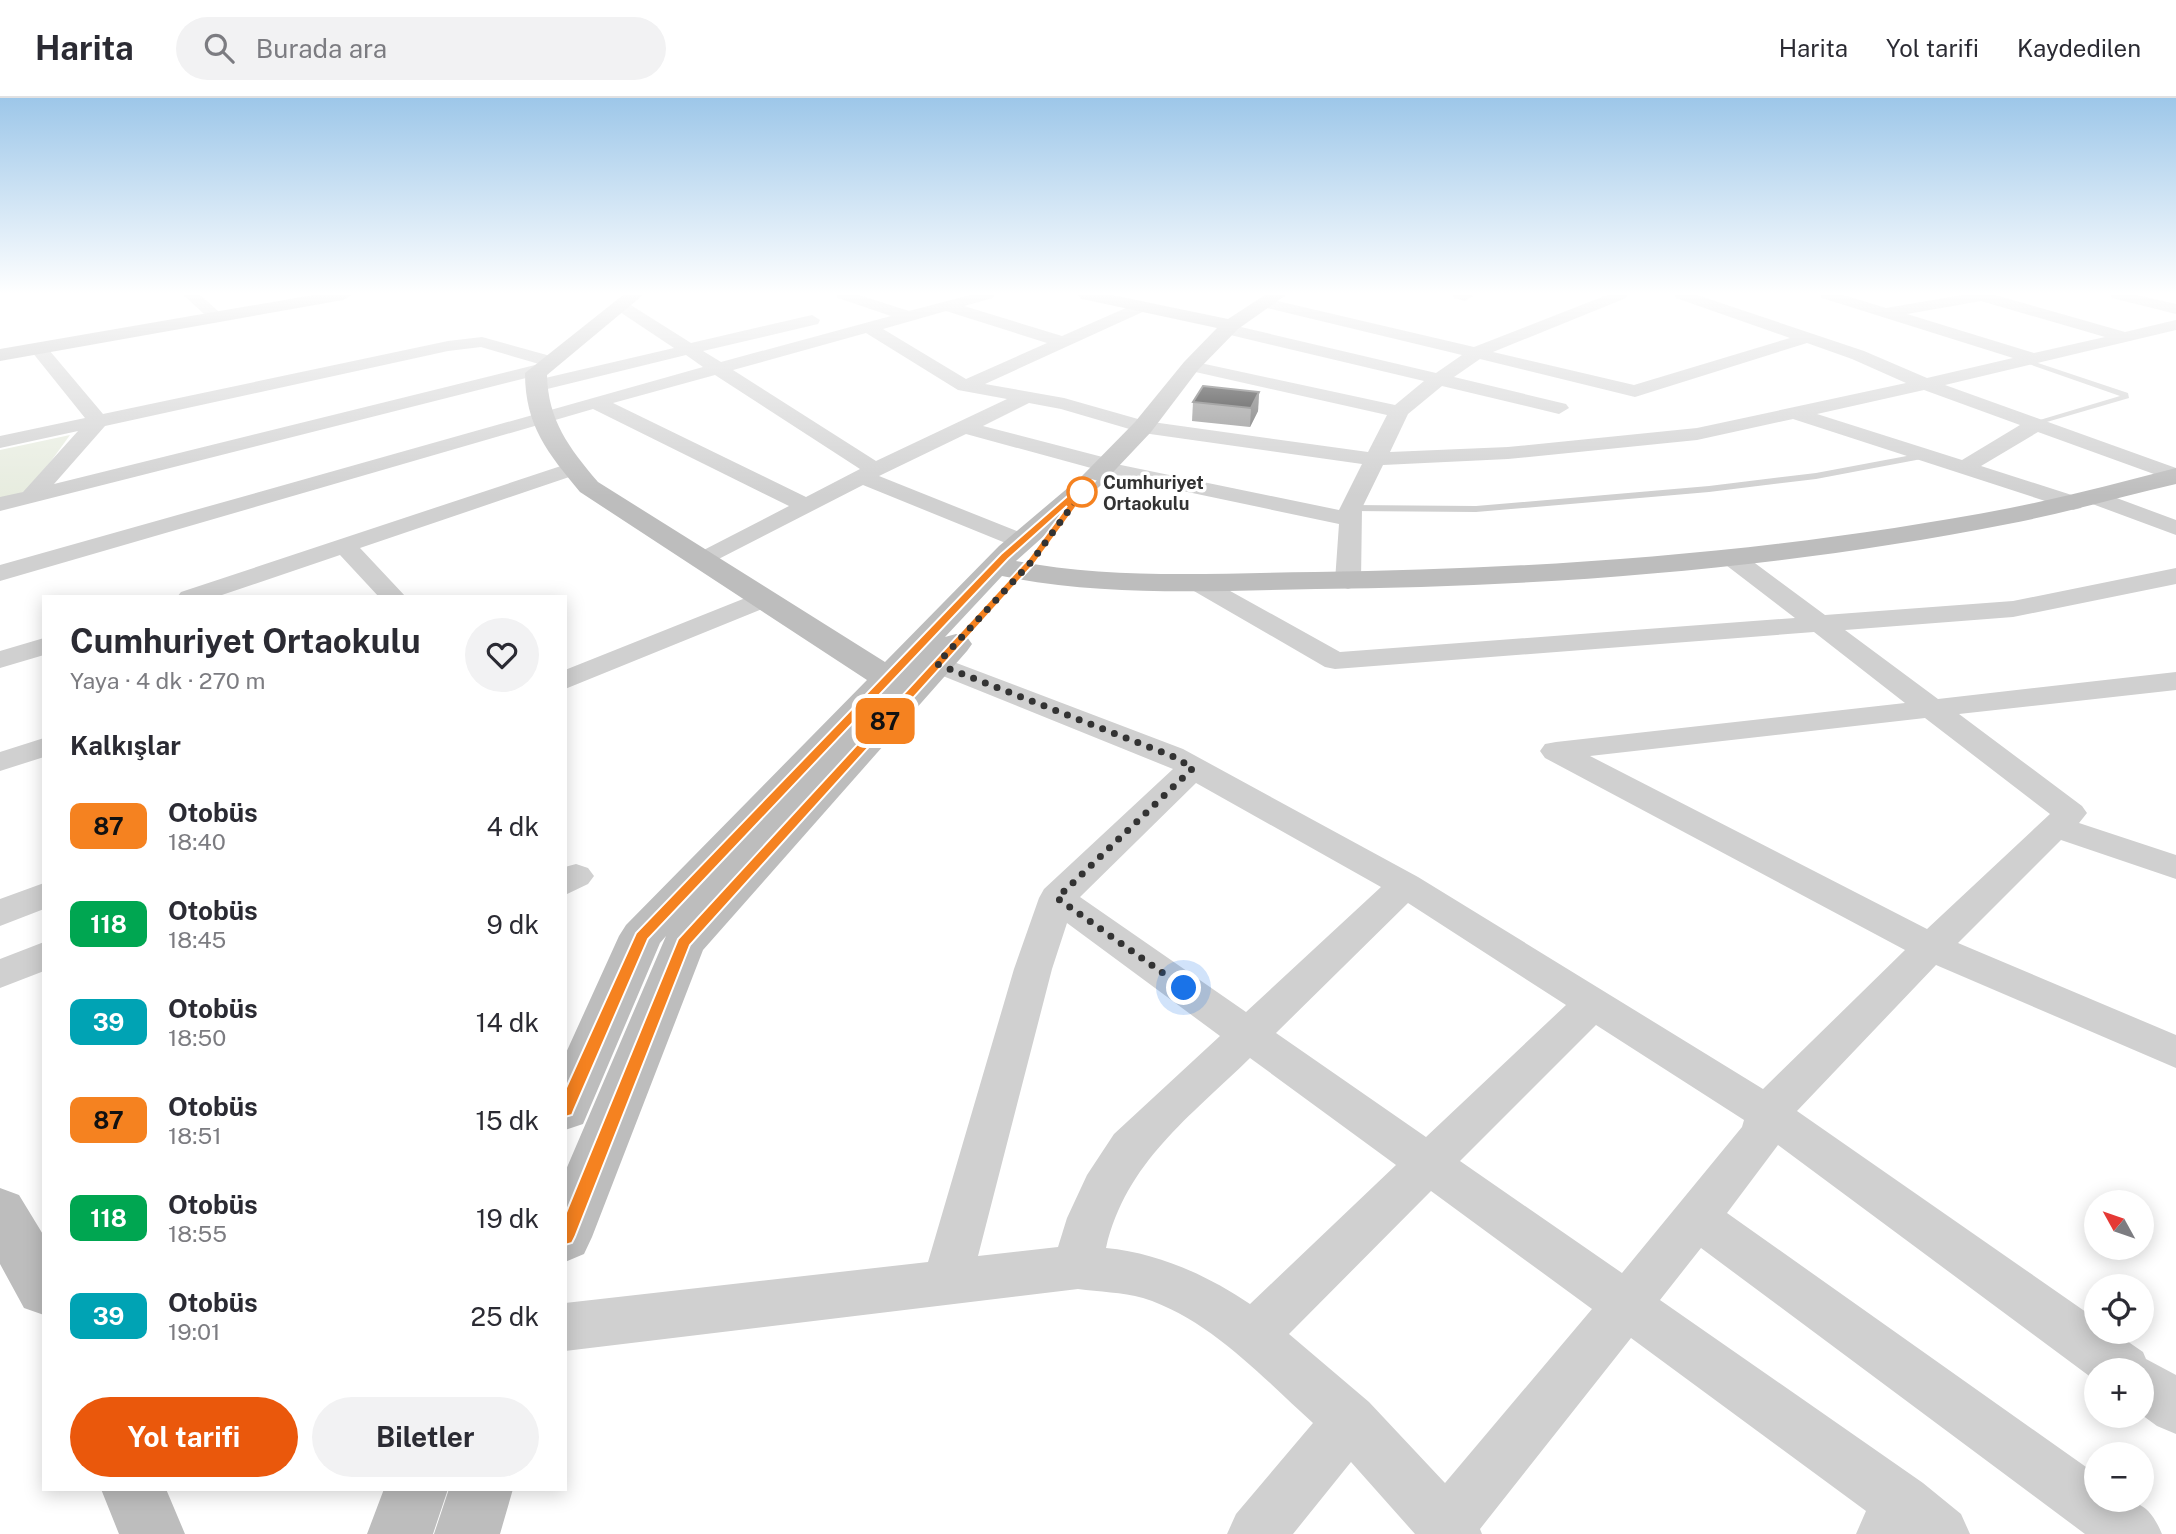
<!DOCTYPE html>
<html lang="tr">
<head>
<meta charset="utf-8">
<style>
	body { margin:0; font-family:"Public Sans",sans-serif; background:#f2f2f3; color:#2b2b33; height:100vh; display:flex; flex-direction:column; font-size:26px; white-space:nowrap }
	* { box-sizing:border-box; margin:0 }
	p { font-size:23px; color:#7c7c81 }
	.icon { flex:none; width:38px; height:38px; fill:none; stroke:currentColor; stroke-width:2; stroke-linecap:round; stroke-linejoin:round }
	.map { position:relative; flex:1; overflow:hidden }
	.details { position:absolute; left:42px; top:497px; width:525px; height:896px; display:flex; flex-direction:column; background:#fff; border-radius:0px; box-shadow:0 4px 18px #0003 }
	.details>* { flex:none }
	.badge { padding:0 14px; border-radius:10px; font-size:24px; line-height:46px }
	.needle { width:46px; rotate:310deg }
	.buttons { position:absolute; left:2084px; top:1092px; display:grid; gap:14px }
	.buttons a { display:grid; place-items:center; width:70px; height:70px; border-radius:50%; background:#fff; box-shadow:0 4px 18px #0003; font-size:35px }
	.you { position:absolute; width:35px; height:35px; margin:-18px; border:5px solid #fff; border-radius:50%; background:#1a73e8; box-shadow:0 0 0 10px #1a73e833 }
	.map>.badge { position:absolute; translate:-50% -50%; box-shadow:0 0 0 4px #fff }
	h2 { padding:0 28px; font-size:26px; line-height:63px }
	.round { display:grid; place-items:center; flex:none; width:74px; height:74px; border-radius:37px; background:#f2f2f3 }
	.overview { display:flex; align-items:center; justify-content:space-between; height:119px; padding:0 28px }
	h1 { font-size:33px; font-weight:700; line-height:52px }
	.primary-button { display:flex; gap:14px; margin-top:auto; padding:14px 28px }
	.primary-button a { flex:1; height:80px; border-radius:42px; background:#ea580c; color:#fff; font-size:28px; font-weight:700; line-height:80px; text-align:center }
	.primary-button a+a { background:#f2f2f3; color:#2b2b33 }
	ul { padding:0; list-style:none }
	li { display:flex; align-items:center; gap:21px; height:98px; padding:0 28px }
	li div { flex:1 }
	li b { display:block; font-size:26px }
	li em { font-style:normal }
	li .badge { min-width:77px; font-weight:700; text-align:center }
	header { display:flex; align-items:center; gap:42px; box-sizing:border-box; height:98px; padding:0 35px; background:#fff; border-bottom:2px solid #e1e1e2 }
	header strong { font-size:33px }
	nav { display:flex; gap:38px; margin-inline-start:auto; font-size:24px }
	.search { width:490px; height:63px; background:#f2f2f3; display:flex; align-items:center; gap:18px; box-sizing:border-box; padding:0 24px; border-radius:38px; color:#7c7c81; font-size:26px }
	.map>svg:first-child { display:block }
</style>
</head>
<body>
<header>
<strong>Harita</strong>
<div class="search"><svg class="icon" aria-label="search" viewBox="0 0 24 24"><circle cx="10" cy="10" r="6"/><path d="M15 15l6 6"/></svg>Burada ara</div>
<nav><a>Harita</a><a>Yol tarifi</a><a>Kaydedilen</a></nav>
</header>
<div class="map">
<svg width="2176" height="1436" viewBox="0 0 2176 1436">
	<rect width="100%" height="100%" fill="#fff"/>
	<!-- green -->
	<path fill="#e7ecdf" d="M70 337 30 392 0 402V352Z"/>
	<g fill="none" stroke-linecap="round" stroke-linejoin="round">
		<!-- lane -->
		<path fill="#d0d0d0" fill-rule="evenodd" d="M2023 260 2128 295 2129 300 2033 328V324L2120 298 2023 264Z
			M1928 354 1933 357 1932 359 1816 381 1709 394 1476 414 1351 413 1346 410 1351 407 1476 408 1709 388 1816 375Z"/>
		<!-- street -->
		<path fill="#d0d0d0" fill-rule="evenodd" d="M183 197H200L226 220 224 223H212Z
			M836 197H859L909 213 970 197H995L993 200 964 208 1062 238 1135 206H1147L1149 209 1147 212 985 286 1064 300 1145 323 1368 354 1387 317 1191 273 1182 268 1191 263 1395 307 1424 283 1222 235 1220 231 1228 226 1436 275 1462 257 1259 208 1257 205 1265 200 1474 249 1607 197H1628L1626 200 1493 254 1634 287 1790 240 1676 200 1674 197H1697L1864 253 1927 280 2013 260 1822 200 1820 197H1844L1886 210 1962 197H1995L2125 234 2176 222V232L1945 287 2176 370V384L2038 334 1981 368 2081 400 2084 405 2081 410 2073 412 1793 321 1697 342 1508 361 1383 367 1362 410 1361 483 1357 488 1348 491 1339 488 1335 483 1339 426 1102 376 1094 375 1091 370 966 336 879 378 1029 438 1033 443 1029 448 1021 450 1013 448 863 387 703 469 694 467 691 462 694 457 789 408 593 311 0 483V467L703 269 686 257 535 294 528 292 526 288 528 284 674 250 614 210 612 207 614 204H626L691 245 812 217 820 222 818 226 703 253 721 264 891 218 838 200ZM1981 203 2105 239 2034 255 1907 216ZM946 213 1047 245 966 281 883 231ZM866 235 958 292 1007 301 876 363 733 272ZM1807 245 1852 261 1906 285 1697 330 1508 349 1390 354 1408 316 1442 288 1559 316 1569 310 1566 306 1454 279 1480 261 1635 299ZM715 277 860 371 806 399 613 305ZM1924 292 2020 327 1962 362 1817 316ZM1029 305 1061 311 1143 335 1362 366 1339 412 1116 366 1114 362 983 328Z
			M1452 197H1472L1473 198 1465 203 1454 200Z
			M2110 197H2137L2176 206V216L2112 200Z
			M482 239 554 259 557 263 554 267 547 268 549 271 546 275 0 413V399L23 394 78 333 0 350V338L85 320 32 254 29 250 32 246H44L103 316 448 243ZM481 249 539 266 54 386 105 328 448 253Z
			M573 364 581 365 584 370 581 375 360 450 406 499H379L340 457 216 499H177L181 494Z
			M2095 392 2176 422V437L2087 404 2084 399 2087 394Z
			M1731 452 1740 454 1825 517 2013 503 2176 470V486L2013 519 1845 532 1938 601 2176 574V592L1959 616 2082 708 2087 715 2079 725 2176 757V781L2061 742 1958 845 2176 937V970L1936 867 1797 1013 2096 1221V1234H2114L2143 1254 2146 1261 2176 1277V1336L2157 1328 2142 1317V1272H2096V1283L1778 1047 1727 1115 2096 1376V1402C2132 1402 2147 1400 2162 1436H2085L1701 1150 1660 1202 1923 1385 1961 1416 1970 1436H1856L1866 1413 1631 1240 1480 1431 1482 1436H1415L1351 1364 1293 1436H1227L1236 1416 1313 1325C1263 1280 1210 1221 1143 1200 1122 1194 1099 1194 1078 1191L565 1253V1205L928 1164 1014 871 1039 800 1044 791 1173 671 928 572 924 566 928 560 938 558 1183 651 1418 779 1763 991 1905 852 1545 660 1540 653 1545 646 1556 644 1905 605 1814 534 1335 571 1325 569 1187 489 1183 484 1187 479 1196 476 1205 479 1340 554 1795 520 1722 464 1719 459 1722 454ZM1925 620 2050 716 1927 831 1590 658ZM1196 685 1381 789 1246 914 1080 799ZM1408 805 1566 907 1426 1039 1276 935ZM1067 825 1220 938 1114 1036 1087 1077 1067 1120 1058 1149 978 1158 1052 871ZM1596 927 1744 1022 1742 1029 1622 1175 1460 1063ZM1250 960 1396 1067 1250 1206C1207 1177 1158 1155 1106 1150 1126 1064 1190 1019 1250 960ZM1431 1093 1592 1211 1445 1385 1369 1304 1289 1236Z
			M763 493 772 495 776 501 772 507 565 591V572Z
			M44 540V557L0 570V553Z
			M44 640V659L0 673V654Z
			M576 766 588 770 594 778 588 786 565 797V769Z
			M44 785V811L0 828V801Z
			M44 844V873L0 890V861Z"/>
		<!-- secondary -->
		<path fill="#bdbdbd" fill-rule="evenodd" d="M313 197H352L343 202 0 263V251Z
			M623 197H643L547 277C548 322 569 350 598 384L885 564 999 448 1082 378 1135 324 1184 264 1217 230 1087 202 1081 201 1078 197H1112L1228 221 1265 197H1286L1238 231 1198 272 1151 334 1100 388 1016 463C1114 482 1216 475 1315 474 1548 471 1781 454 2010 410 2066 399 2121 384 2176 370V386C2120 399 2065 415 2008 426 1780 471 1548 489 1316 491 1211 493 1106 499 1002 478L945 539 956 536 967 539 972 546 967 553 703 852 592 1139 584 1156 565 1164V1074L666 838 660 845 583 1026 565 1032V957L619 838 626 827 867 582 580 394C548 355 525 328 525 275Z
			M0 1090 19 1097 44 1138V1217L24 1210 0 1166Z
			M101 1391H166L185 1436H119Z
			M384 1391H448L433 1436H367Z
			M449 1391H513L500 1436H434Z"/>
	</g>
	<!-- wall -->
	<path fill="#8c8c8c" d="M1259 294 1258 313 1250 329 1192 323 1193 304Z"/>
	<!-- shaded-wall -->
	<path fill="#5f5f5f" d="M1259 294 1258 313 1250 329 1251 310Z"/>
	<!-- building -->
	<path fill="#1a1a1a" stroke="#5f5f5f" stroke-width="2" d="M1203 288 1259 294 1251 310 1193 304Z"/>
	<!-- sky -->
	<linearGradient id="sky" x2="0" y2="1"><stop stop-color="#9dc7e9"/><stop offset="0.49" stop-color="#fff"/><stop offset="1" stop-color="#fff" stop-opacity="0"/></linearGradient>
	<rect width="2176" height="398" fill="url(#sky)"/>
	<!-- line -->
	<path fill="#f58220" stroke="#fff" stroke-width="2" d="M1087 381 1095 383 1035 465 690 847 575 1139 572 1145 565 1147 558 1145 556 1139 678 841 1028 461 1067 408 1008 461 648 841 574 1012 572 1017 565 1019 559 1017 556 1012 636 835 1001 456Z"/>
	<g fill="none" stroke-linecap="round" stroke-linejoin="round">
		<!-- walk -->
		<path stroke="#333" stroke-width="7" stroke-dasharray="0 12.6" d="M1082 394 1032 463 937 566 1172 658 1193 670 1057 800 1184 890"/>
	</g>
	<!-- markers -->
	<circle fill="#fff" stroke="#f58220" stroke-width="3.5" cx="1082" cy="394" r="14"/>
	<g text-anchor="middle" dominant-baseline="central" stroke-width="7" stroke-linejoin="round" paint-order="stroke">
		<!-- far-stop labels -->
		<g font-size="18" font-weight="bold" fill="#333" stroke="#fff" text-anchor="start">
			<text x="1103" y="384">Cumhuriyet<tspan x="1103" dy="21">Ortaokulu</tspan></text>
		</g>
	</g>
</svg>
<div class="buttons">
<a><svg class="needle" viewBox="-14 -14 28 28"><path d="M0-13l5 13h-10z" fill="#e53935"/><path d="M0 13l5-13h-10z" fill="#7c7c81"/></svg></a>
<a><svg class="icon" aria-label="locate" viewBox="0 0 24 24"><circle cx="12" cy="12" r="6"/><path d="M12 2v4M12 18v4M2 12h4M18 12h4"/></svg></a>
<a>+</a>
<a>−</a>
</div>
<div class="you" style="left:1184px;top:890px"></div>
<b class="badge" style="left:885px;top:623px;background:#f58220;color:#111">87</b>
<section class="details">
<div class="overview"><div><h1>Cumhuriyet Ortaokulu</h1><p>Yaya · 4 dk · 270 m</p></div><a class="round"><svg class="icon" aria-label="heart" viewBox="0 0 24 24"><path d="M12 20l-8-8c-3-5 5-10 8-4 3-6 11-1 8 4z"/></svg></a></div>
<h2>Kalkışlar</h2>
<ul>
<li><span class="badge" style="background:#f58220;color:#111">87</span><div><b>Otobüs</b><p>18:40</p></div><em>4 dk</em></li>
<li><span class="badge" style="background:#00a651;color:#fff">118</span><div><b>Otobüs</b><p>18:45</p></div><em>9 dk</em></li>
<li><span class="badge" style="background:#00a3b4;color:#fff">39</span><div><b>Otobüs</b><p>18:50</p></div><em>14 dk</em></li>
<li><span class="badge" style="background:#f58220;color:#111">87</span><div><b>Otobüs</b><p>18:51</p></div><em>15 dk</em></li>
<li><span class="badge" style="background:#00a651;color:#fff">118</span><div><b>Otobüs</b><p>18:55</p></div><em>19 dk</em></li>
<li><span class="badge" style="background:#00a3b4;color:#fff">39</span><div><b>Otobüs</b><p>19:01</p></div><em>25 dk</em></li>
</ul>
<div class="primary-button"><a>Yol tarifi</a><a>Biletler</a></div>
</section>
</div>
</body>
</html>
